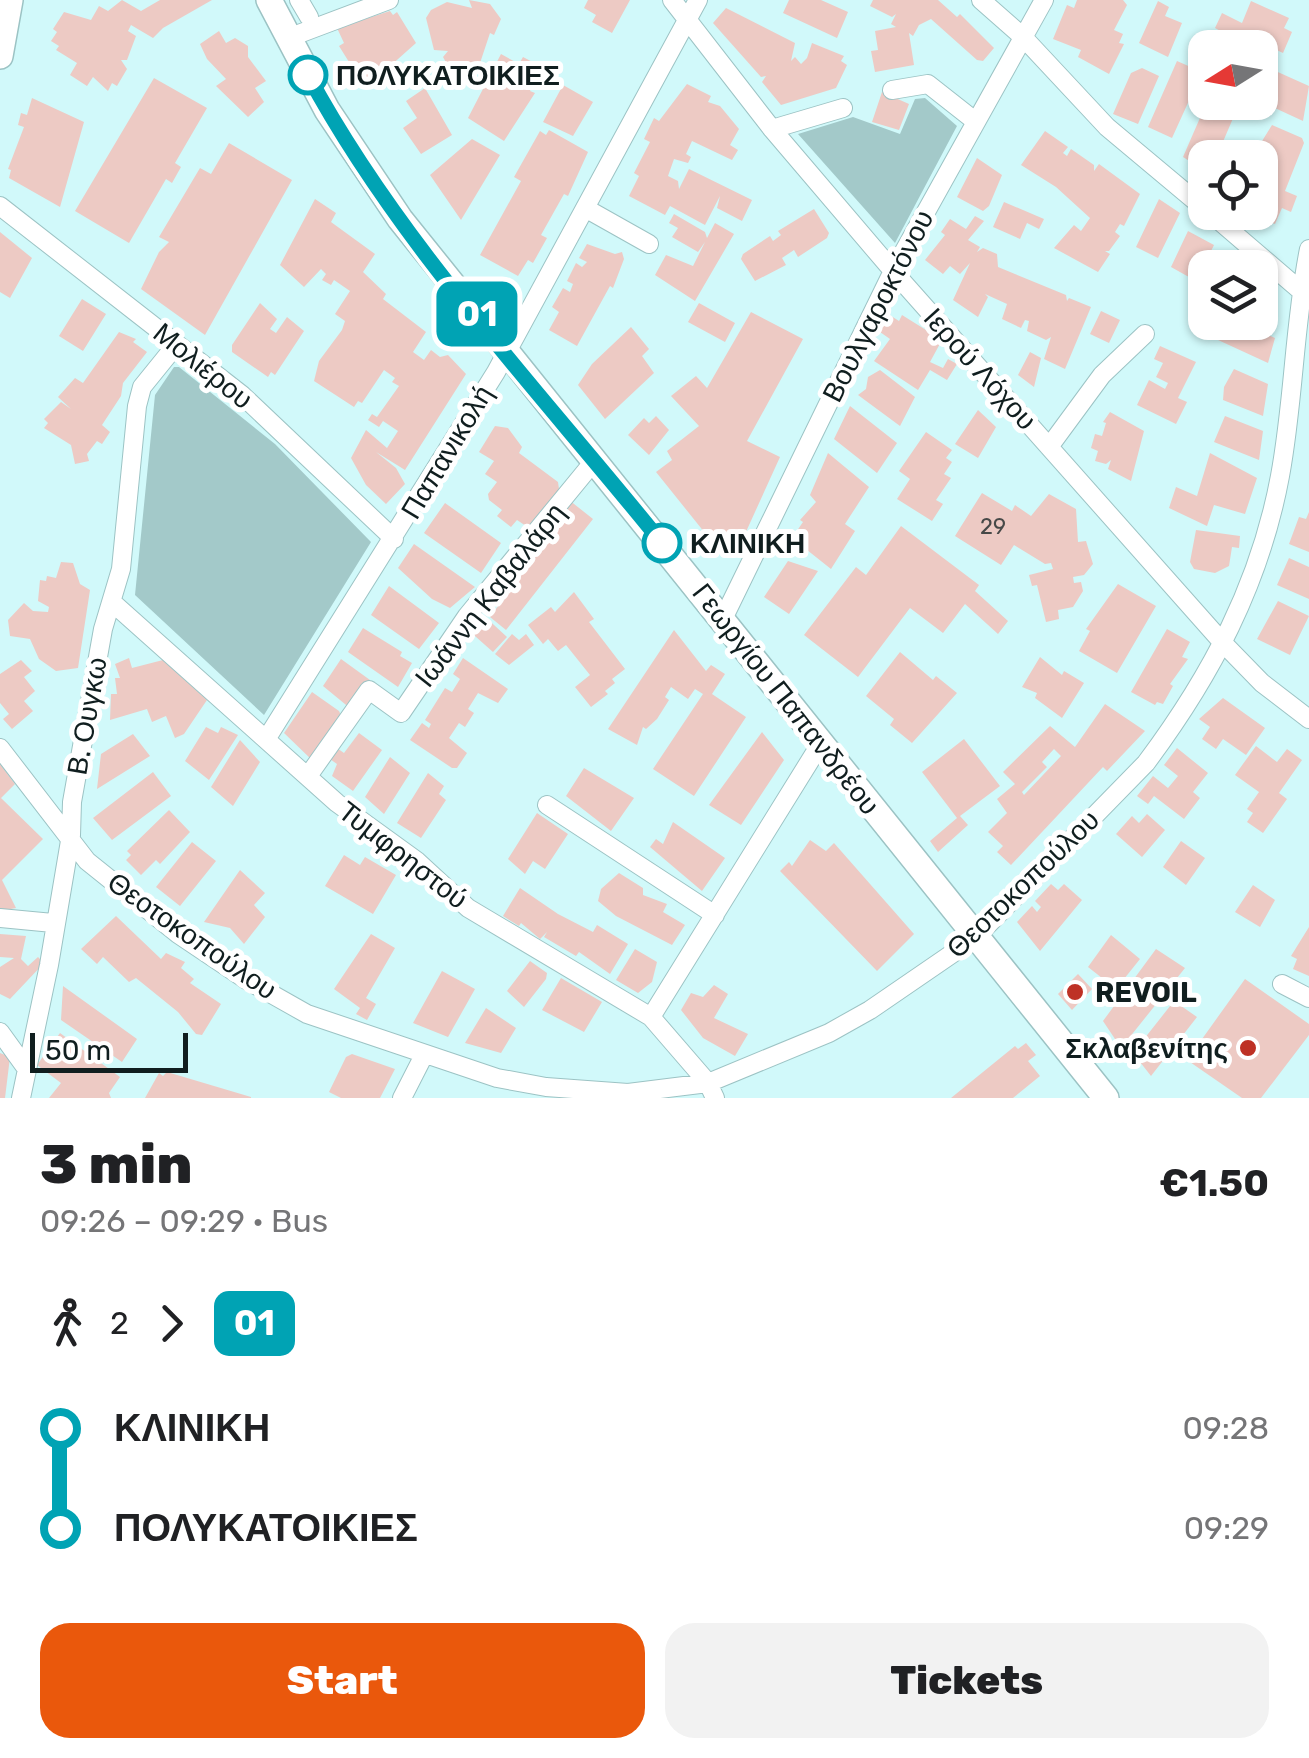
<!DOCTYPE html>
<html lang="en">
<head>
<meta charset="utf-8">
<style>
	body { margin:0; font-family:Rubik,sans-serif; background:#f2f2f2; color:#202124; height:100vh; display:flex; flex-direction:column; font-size:38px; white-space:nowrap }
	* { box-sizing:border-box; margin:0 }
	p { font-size:32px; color:#757577 }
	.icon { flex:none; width:55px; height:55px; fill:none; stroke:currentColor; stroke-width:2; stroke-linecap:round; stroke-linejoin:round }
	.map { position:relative; height:1098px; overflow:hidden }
	.details { display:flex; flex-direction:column; background:#fff; flex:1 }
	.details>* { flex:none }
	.badge { padding:0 20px; border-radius:15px; font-size:35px; line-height:65px }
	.needle { width:65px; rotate:259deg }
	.buttons { position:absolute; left:1188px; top:30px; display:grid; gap:20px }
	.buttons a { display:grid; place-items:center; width:90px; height:90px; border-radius:20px; background:#fff; box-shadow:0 2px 8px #0004; font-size:50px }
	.scale { position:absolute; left:30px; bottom:25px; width:158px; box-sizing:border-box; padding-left:10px; border:5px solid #101e1f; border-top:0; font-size:28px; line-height:35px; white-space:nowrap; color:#101e1f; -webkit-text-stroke:8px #fff; paint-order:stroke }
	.map>.badge { position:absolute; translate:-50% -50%; box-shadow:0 0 0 5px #fff }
	.legs { display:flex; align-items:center; gap:15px; height:110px; padding:0 40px; font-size:32px }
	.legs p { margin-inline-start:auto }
	.head { display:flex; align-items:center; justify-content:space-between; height:170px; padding:0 40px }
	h1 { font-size:55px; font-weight:800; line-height:75px }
	.cta { display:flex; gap:20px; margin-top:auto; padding:20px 40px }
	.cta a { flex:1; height:115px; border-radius:30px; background:#ea580c; color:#fff; font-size:40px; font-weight:800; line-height:115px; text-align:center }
	.cta a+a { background:#f2f2f2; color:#202124 }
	ul { padding:0 40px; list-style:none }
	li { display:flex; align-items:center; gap:35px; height:100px; font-size:38px }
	li i { display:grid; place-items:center; width:15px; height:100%; margin:0 12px; background:currentColor }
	li i::after { content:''; width:25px; height:25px; margin:-12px; border:8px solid; border-radius:50%; background:#fff }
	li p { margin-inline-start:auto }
	li:first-child i { background:linear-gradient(#0000 50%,currentColor 0) }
	li:last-child i { background:linear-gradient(currentColor 50%,#0000 0) }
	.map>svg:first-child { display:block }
</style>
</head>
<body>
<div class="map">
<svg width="1309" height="1098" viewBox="0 0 1309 1098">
	<rect width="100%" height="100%" fill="#d1f9fa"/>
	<!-- green -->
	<path fill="#a3c9c9" d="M925 98 957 126 895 243 798 134 853 117 900 134 915 99Z
		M174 367H179L275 444 371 542 264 715 135 595 155 395Z"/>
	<!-- building -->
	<path fill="#edcac4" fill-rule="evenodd" d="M122 0 141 11 160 0H212L163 28 153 38 131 25 128 31 136 36 127 60H121L127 69 117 86 112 83 108 91 93 77 87 86 70 75 77 63 56 50 59 46 51 41 57 32 53 29 64 12 91 20 99 6 108 11Z
		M469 0 490 4 501 19 494 35 490 33 479 66 462 62 448 66 443 57 448 51 434 50 426 18 431 10 447 2 472 8Z
		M588 0H630L612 33 592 22 596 15 584 8Z
		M789 0H821L848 12 837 38 783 13Z
		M873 0H938L957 17 960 14 994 48 983 61 977 60 931 19 919 25 913 36 909 33 914 65 875 72 871 51 878 50 875 31 896 27 891 24 896 14 892 17 870 6Z
		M1077 0H1123L1127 5 1114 30 1123 34 1119 43 1124 44 1109 74 1078 57 1081 50 1053 39 1067 5 1074 8Z
		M1158 1 1169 7 1165 16 1182 23 1168 57 1139 43Z
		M1251 1 1289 18 1284 28 1292 32 1283 53 1238 32 1239 48H1220L1226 34 1215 28 1222 13 1242 23Z
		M726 8 795 43 791 61 795 57 801 64 807 58 812 43 844 56 841 61 847 65 836 88 781 105 762 82 766 76 761 77 713 23Z
		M390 11 393 15 397 12 416 43 370 84 361 81 360 70H354L339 46 344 43 337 28Z
		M219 31 226 43 235 38 248 46V57L266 81 255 88 264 102 248 117 216 86 226 79 207 59 200 44Z
		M501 54 519 64 523 57 542 67 530 91 535 93 504 141 468 118Z
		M1177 61 1202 72 1172 138 1148 127Z
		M1260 64 1309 86 1303 121 1260 101Z
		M1142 68 1159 76 1138 124 1113 114 1131 73Z
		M154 78 207 108 175 163 181 167 172 183 166 179 129 243 75 211Z
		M687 84 711 96 708 102 720 106 739 129 730 145 738 150 732 160 692 141 686 154 691 157 688 163 674 159 668 176 678 181 679 189 689 169 752 200 742 221 717 208 720 196 705 225 670 206 665 215 629 196 639 176 634 173 650 142 644 139 654 118 659 121Z
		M563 85 593 102 573 136 543 122Z
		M425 88 452 135 421 154 403 128 417 118 406 101Z
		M882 92 909 104 899 130 872 122Z
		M32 98 84 122 60 207 9 178 11 170 8 169 24 127 18 125 21 113 27 115Z
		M1206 104 1234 116 1216 158H1205V171L1183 157Z
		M1272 125 1302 138 1304 143 1285 191 1297 196 1291 212 1282 208 1275 224 1246 213 1260 212V158L1254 154Z
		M549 130 588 152 568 196 564 194 541 235 547 238 533 263 528 260 518 276 480 255 521 181 514 177 540 131 546 135Z
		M1045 131 1068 147 1063 153 1067 156 1071 149 1094 165V171L1099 164 1140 194 1124 226 1120 224 1115 232 1120 236 1109 251H1105L1110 254 1098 272 1054 248 1074 225 1081 231 1090 218 1056 187 1021 165Z
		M472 139 500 155 461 220 430 175Z
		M229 143 292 180 205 335 141 289 159 252 169 242 159 237 200 168 211 174Z
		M977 158 1002 175 989 206 983 211 957 197Z
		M315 199 336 213 331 222 375 254 363 272 386 294 383 299 426 332 413 352 424 360 431 350 440 357 448 355 466 374 405 470 376 452 396 468 405 484 386 504 366 485 351 458 366 430 387 448 398 431 383 421 379 427 368 420 372 414 377 417 399 386 392 382 395 378 384 370 362 403 358 401 354 407 314 381 319 361 342 330 345 321 335 314 350 291 334 280 331 285 322 280 326 274 321 269 304 287 280 265Z
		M1159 199 1180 213 1158 258 1136 247Z
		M1004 202 1044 219 1039 229 1027 223 1020 239 993 227Z
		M814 209 829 233 827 238 798 257 794 250 782 258 786 265 755 281 741 259 743 254 770 236 773 241 781 235 778 231Z
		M674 214 705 232 707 238 715 223 734 234 695 301 655 275 666 255 693 266 705 242 698 252 672 237 678 228 669 223Z
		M975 216 984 221 968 240 980 247 977 252 983 248 997 254 998 267 1066 295 1067 301 1069 298 1091 307 1065 369 1044 359 1051 337 1046 340 1027 331 1029 321 1025 320 1021 328 1002 319 1007 304 985 294 988 297 978 317 953 300 970 263 960 274 950 266 943 274 925 260 945 235 941 232 950 219 966 229Z
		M1188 231 1214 245 1196 281 1171 267Z
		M0 232 32 258 10 298 0 292Z
		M587 244 615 254 622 252 624 259 613 288 610 286 577 346 549 330 559 312 552 307 563 288 570 292 573 284 567 281 576 263 582 267 587 262 579 258Z
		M1260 282 1277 294 1271 315 1260 310Z
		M82 299 106 314 83 351 59 336Z
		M260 303 277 319 270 329 276 333 287 317 304 331 275 375 271 372 268 377 232 352V345Z
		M699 303 735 323 725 342 688 322Z
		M1101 311 1120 320 1109 343 1090 334Z
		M751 312 803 339 747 441 780 457 740 545 717 548 656 472 672 460 667 451 699 426 671 396 696 376 707 388Z
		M888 314 899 321 902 315 942 340 930 362 943 368 948 359 957 364 947 380 930 370 918 390 874 361 890 339 880 332Z
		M1210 322 1225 327 1227 322H1240L1275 338 1268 363 1205 334Z
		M631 327 649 349 642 356 654 373 605 419 578 385 592 364Z
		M119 332 136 339 133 342 147 352 123 383 121 396 102 425 110 432 102 444 97 441 87 454 89 461 75 464 71 445 44 428 48 423 44 419 61 402 71 409 58 397 75 378 83 383Z
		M1160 346 1196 362 1178 398 1187 402 1176 424 1137 405 1149 380 1165 389 1168 383 1156 377 1163 363 1154 359Z
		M1030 352 1041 358 1034 387 1018 375Z
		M1234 369 1268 384 1263 416 1223 400 1224 387Z
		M880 370 915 397 900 426 858 395 866 389 868 377Z
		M850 406 897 443 877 473 834 439Z
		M978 410 996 427 978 458 955 444Z
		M1110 412 1144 431 1131 481 1108 469 1111 460 1106 464 1095 461 1098 451 1091 448 1095 434 1102 436 1106 423 1103 422Z
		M656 416 669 430 649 455 628 435 644 418 649 423Z
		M1225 416 1263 431 1259 460 1214 442Z
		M495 426 508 428 522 447 519 453 558 482 559 489 529 528 517 520 511 527 497 516 502 510 489 500 488 494 497 482 485 474 494 461 479 452Z
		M926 432 952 450 946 458 952 462 944 474 951 478 936 500 943 504 932 521 897 499 910 479 899 471Z
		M828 453 869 487 845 524 855 531 831 569 792 538 803 522 800 520 816 502 810 495Z
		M1210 453 1257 478 1245 514 1214 505 1207 526 1169 508 1176 487 1197 496Z
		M982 493 1012 511 1015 505 1031 516 1049 494 1076 509 1078 542 1086 541 1093 564 1084 575 1073 577 1074 583 1081 582 1083 591 1073 607 1058 610 1059 619 1046 622 1037 585 1032 586 1029 575 1053 569 1051 563 1045 564 1014 545 1001 565 955 536Z
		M569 500 593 519 506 630 490 617 544 544 539 540Z
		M445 503 501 543 481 573 424 533Z
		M1309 512V552L1289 544 1299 517 1306 519Z
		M901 526 979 585 975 591 1008 621 998 634 965 604 943 633 910 608 858 677 804 635 856 567 866 575Z
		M1196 530 1240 536 1239 548 1232 547 1229 566 1215 573 1194 569 1190 562Z
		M414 544 475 587 450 608 432 599 398 568Z
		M1289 558 1309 567V599L1277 585Z
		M788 561 818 571 789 614 764 597Z
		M61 562 73 563 80 584 90 590 78 668 56 671 39 659 30 639 10 636 8 620 24 603 33 611 48 612 49 607 38 601 40 580 46 581 47 576 56 578Z
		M1118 584 1156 606 1117 673 1079 651 1090 631 1086 629Z
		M389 586 439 623 419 649 371 615Z
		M574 592 594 619 589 622 625 669 612 679 615 683 605 691 608 694 591 707 575 687 590 675 566 645 558 651 548 639 543 644 528 625 551 607 555 612Z
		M1278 601 1309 616 1290 655 1257 639Z
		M481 613 507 637 493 652 467 629Z
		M363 628 402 652 400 656 412 663 398 687 348 652Z
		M1167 629 1190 642 1182 657 1188 659 1170 684 1173 686 1163 704 1157 702 1155 705 1131 692Z
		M674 630 706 671 711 665 725 674 712 694 746 717 694 796 653 769 703 694 695 689 688 699 671 687 665 697 669 700 657 719 646 729 643 727 637 745 608 729Z
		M512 634 519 640 526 634 534 645 509 665 495 654Z
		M900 652 933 680 936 676 957 693 912 743 890 725 894 719 866 696Z
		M1040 657 1062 675 1064 671 1084 683 1062 718 1035 698 1037 693 1022 687Z
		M129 658 132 668 163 660 207 700 184 734 175 738 166 716 152 722 147 709 110 720 111 694H117L115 678H120L115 664Z
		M463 658 508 689 498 703 478 693 468 709 474 713 465 727 459 723 449 738 467 753 457 768H452L410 740 422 723 429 728 431 724 425 720 445 688 452 692 460 679 453 674Z
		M341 659 370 680 351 709 323 686Z
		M21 660 32 671 24 677 35 691 24 701 33 711 12 729 3 719 9 714 0 703V674Z
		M312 692 339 711 343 720 313 761 284 733Z
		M1223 698 1265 728 1246 755 1223 739 1216 749 1202 739 1210 727 1199 719Z
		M1105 704 1145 731 1107 771 1103 767 1011 865 997 852 1003 846 988 832 1007 813 997 799 1015 784 1003 772 1050 726 1075 747ZM1054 749 1061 756 1024 795 1022 792 1047 767 1042 762Z
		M206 727 218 733 221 727 238 735 209 780 185 761Z
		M762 732 784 760 741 825 709 805Z
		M359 733 382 750 353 791 332 776 337 764 327 757 334 746 344 753Z
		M133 734 150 756 97 789 101 754Z
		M964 739 1000 786 960 816 968 825 938 852 930 841 957 818 922 772Z
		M240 740 260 762 233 806 211 787Z
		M1256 746 1277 762 1287 749 1302 760 1279 793 1287 799 1263 833 1247 822 1253 813 1247 809 1259 792 1235 775Z
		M1177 748 1208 773 1193 792 1200 798 1184 819 1154 796 1148 804 1137 796 1153 776 1168 788 1178 776 1164 765Z
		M390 757 410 773 384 814 365 797Z
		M0 764 15 784 1 798 43 839 2 880 16 908 0 911Z
		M584 768 634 798 611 831 566 796Z
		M153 772 171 796 112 840 93 818Z
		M428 773 444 786 439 794 446 800 421 838 397 823Z
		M169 810 190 832 160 864 156 860 141 875 126 860 131 855 127 851Z
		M537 813 568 834 545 869 533 861 525 874 508 859Z
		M1147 814 1165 830 1142 857 1116 834 1132 816 1139 823Z
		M673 822 725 858 702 891 650 847 656 839 663 844Z
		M810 840 826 851 834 843 914 934 877 971 780 871 789 862 792 866Z
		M1181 841 1205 858 1186 885 1163 867Z
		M192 842 216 861 180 906 156 887Z
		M344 855 360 865 365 857 396 875 373 914 325 886Z
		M240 870 265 893 254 905 265 917 244 944 230 928 204 922Z
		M619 873 643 888V895L667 904 663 912 685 925 672 945 616 916 598 901 601 889Z
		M1051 884 1058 890 1064 884 1082 900 1040 951 1017 922 1032 906 1037 912 1041 907 1035 901Z
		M1253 885 1275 900 1260 927 1235 912Z
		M520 888 558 914 593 932 597 925 628 944 610 974 579 952 576 956 544 937 547 932 540 939 521 923 519 926 503 916Z
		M116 916 161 959 166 953 185 962 181 968 194 979 190 983 221 1004 202 1035 196 1034 178 1012 136 978 129 982 103 957 97 964 81 949Z
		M1309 927V976L1293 969 1297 959 1291 956Z
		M0 934 26 936 21 959 28 966 38 957 44 963 10 999 0 994V967L14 958 0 957Z
		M371 934 395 948 366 998 376 1004 367 1020 356 1014 360 1008 334 989Z
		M1111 935 1140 959 1116 989 1088 967Z
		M635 949 657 962 652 982 638 993 616 980Z
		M1156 949 1185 968 1121 1048 1103 1021Z
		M530 961 547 973 546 979 524 1007 507 991Z
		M442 971 475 989 448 1037 413 1023Z
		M1078 974 1092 989 1072 1010 1058 994Z
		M561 978 602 1002 584 1032 542 1010Z
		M1245 979 1309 1024V1035L1261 1098H1242L1187 1060Z
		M714 985 728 994 714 1018 748 1034 735 1056 703 1038 681 1010 691 993 703 997Z
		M63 986 137 1039 122 1062 61 1020Z
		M1174 1001 1197 1017 1151 1076 1133 1053Z
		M486 1008 516 1028 501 1053 465 1043Z
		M60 1033 120 1077 109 1093 111 1098H49L61 1083 37 1065Z
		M1026 1043 1036 1055 1028 1061 1040 1076 1013 1098H951L1015 1046 1018 1049Z
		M0 1053 10 1057 5 1098H0Z
		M352 1054 395 1069 380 1098H341L329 1092 346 1057Z
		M167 1072 251 1097V1098H145L159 1073 163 1076Z"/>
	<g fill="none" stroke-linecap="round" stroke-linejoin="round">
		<defs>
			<path id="street" d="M299 0 309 17
				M672 0 772 129 893 271 1223 643 1262 683 1309 719
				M981 0 1023 37 1107 127 1205 209
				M288 38 389 0
				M892 90 928 84 975 121
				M772 129 843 108
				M0 206 242 395 394 539
				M585 208 649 244
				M1209 212 1308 297
				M1049 447 1102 375 1145 334
				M113 603 337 803 417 861 468 908 651 1017 708 1083 715 1098
				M723 619 893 271 1044 0
				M267 738 496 372 698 0
				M0 748 87 861 178 934 245 979 307 1014 497 1078 546 1087 628 1093 708 1083 829 1033 870 1010 975 938 1146 763C1211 676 1260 584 1280 476 1294 401 1294 324 1309 249
				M308 776 369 690 401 713 467 616 595 460
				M547 805 715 915
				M0 918 53 923
				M1282 984 1309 998
				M651 1017 821 743
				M0 1032 26 1068
				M21 1098 49 965 71 835 72 802 103 629 121 569 137 406 142 387 176 345
				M402 1098 424 1055"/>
			<path id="secondary" d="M269 0 327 110 400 219 1106 1098
				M0 56 10 0"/>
		</defs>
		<!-- street casing -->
		<use href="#street" stroke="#9cc3c4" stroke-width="20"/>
		<!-- secondary casing -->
		<use href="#secondary" stroke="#9cc3c4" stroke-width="28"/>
		<!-- street -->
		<use href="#street" stroke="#fff" stroke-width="18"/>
		<!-- secondary -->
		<use href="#secondary" stroke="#fff" stroke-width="25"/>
	</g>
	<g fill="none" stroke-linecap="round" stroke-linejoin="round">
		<defs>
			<path id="line-1" d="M308 75C398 243 542 394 662 543"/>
		</defs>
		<!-- line-1 casing -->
		<use href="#line-1" stroke="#fff" stroke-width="22"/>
		<!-- line-1 -->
		<use href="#line-1" stroke="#00a3b4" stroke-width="15"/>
	</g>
	<!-- markers -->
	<g fill="#fff" stroke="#00a3b4" stroke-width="5">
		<circle cx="308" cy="75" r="18"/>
		<circle cx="662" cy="543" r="18"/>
	</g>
	<g fill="#be3125" stroke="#fff" stroke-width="4">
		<circle cx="1075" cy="992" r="10"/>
		<circle cx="1248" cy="1048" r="10"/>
	</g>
	<g text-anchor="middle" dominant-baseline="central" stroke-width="10" stroke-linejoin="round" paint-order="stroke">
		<!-- number labels -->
		<g font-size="22" fill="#474948">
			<text x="993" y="526">29</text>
		</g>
		<!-- stop labels -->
		<g font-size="28" font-weight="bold" fill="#101e1f" stroke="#fff" text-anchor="start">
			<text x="336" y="75">ΠΟΛΥΚΑΤΟΙΚΙΕΣ</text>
			<text x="690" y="543">ΚΛΙΝΙΚΗ</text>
		</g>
		<!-- street labels -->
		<g font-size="28" fill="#101e1f" stroke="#fff">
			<text transform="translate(878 306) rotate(-63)">Βουλγαροκτόνου</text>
			<text transform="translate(203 366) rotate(39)">Μολιέρου</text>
			<text transform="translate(980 369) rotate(48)">Ιερού Λόχου</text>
			<text transform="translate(447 452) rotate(-59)">Παπανικολή</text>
			<text transform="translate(490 595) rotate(-52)">Ιωάννη Καβαλάρη</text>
			<text transform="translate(786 699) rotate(52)">Γεωργίου Παπανδρέου</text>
			<text transform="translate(87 716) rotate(-80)">Β. Ουγκω</text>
			<text transform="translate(403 855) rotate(38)">Τυμφρηστού</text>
			<text transform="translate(1023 884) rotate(-44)">Θεοτοκοπούλου</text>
			<text transform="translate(192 936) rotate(35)">Θεοτοκοπούλου</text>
		</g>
		<!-- poi labels -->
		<g font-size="28" font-weight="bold" fill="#101e1f" stroke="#fff" text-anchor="start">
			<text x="1095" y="992">REVOIL</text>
			<text x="1228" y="1048" text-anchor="end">Σκλαβενίτης</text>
		</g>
	</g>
</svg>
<div class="buttons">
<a><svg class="needle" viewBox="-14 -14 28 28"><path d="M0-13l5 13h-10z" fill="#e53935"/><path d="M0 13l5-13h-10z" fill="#757577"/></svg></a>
<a><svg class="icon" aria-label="locate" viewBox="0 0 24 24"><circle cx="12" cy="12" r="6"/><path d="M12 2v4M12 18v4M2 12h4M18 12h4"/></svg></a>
<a><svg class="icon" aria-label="layers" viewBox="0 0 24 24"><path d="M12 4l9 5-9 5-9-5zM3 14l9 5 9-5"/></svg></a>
</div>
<div class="scale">50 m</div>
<b class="badge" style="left:477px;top:314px;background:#00a3b4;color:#fff">01</b>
</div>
<section class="details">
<div class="head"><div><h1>3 min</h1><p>09:26 – 09:29 · Bus</p></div><b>€1.50</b></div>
<div class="legs"><svg class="icon" aria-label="walk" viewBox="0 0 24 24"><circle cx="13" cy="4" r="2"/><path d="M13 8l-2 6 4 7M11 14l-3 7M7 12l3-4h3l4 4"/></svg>2<svg class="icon" aria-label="forward" viewBox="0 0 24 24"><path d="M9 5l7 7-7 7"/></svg><b class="badge" style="background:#00a3b4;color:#fff">01</b></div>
<ul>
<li><i style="color:#00a3b4"></i><b>ΚΛΙΝΙΚΗ</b><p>09:28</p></li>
<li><i style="color:#00a3b4"></i><b>ΠΟΛΥΚΑΤΟΙΚΙΕΣ</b><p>09:29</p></li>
</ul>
<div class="cta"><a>Start</a><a>Tickets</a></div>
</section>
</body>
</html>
